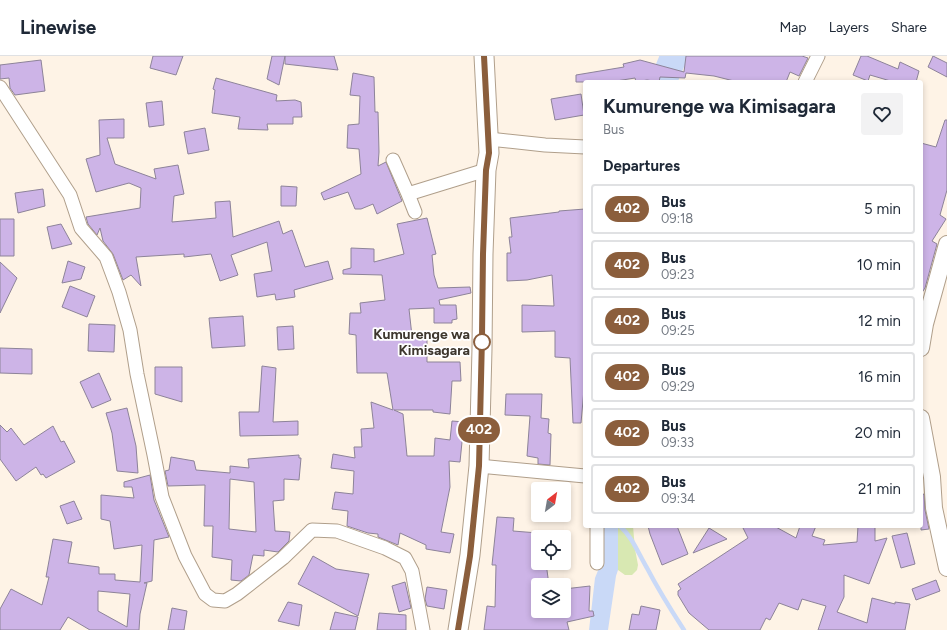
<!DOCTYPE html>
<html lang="en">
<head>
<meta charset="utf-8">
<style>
	body { margin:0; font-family:Figtree,sans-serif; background:#f2f2f3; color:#1f2937; height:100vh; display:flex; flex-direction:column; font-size:15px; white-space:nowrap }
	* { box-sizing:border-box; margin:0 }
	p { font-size:13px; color:#747a83 }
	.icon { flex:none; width:22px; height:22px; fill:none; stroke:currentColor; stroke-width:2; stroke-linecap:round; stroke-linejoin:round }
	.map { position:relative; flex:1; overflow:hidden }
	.side { position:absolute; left:583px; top:24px; width:340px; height:448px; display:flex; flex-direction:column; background:#fff; border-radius:4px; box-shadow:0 2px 6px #0003 }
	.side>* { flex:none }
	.badge { padding:0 8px; border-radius:13px; font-size:14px; line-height:26px }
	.needle { width:26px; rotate:31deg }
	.fabs { position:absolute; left:531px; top:426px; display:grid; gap:8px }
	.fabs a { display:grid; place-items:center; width:40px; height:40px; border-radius:4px; background:#fff; box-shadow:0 2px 6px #0003; font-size:20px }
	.map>.badge { position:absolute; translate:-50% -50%; box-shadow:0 0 0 2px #fff }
	h2 { padding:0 20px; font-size:15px; line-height:36px }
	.round { display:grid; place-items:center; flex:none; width:42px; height:42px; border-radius:4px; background:#f2f2f3 }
	.head { display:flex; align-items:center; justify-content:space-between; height:68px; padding:0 20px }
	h1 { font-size:19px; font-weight:700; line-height:30px }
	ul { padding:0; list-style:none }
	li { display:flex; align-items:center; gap:12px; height:50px; margin:0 8px 6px; padding:0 12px; border:2px solid #e0e1e3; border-radius:4px }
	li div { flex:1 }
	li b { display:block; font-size:15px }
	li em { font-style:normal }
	li .badge { min-width:44px; font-weight:700; text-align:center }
	header { display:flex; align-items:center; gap:24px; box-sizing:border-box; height:56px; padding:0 20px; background:#fff; border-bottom:1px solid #e0e1e3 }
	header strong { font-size:19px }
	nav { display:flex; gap:22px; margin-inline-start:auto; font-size:14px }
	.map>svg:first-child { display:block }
</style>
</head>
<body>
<header>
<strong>Linewise</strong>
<nav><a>Map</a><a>Layers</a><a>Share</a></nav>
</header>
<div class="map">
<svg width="947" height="574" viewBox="0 0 947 574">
	<rect width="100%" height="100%" fill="#fef3e6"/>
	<!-- green -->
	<path fill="#d8e8b2" d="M618 470H633L635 493 638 509 637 514 632 519H625L618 514Z"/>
	<!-- water -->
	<path fill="#c9d9f7" d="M603 470H618V514L616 520 608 574H589L595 522 599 512Z"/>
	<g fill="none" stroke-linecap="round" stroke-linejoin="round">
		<!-- stream -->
		<path stroke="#c9d9f7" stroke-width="4.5" d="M620 470C633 482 638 497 647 512 658 533 671 554 684 574"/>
		<!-- river -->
		<path stroke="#c9d9f7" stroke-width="27" d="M663 26 674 0"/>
	</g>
	<!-- building -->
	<path fill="#cdb4e7" stroke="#8d8399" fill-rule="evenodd" d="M153 0H183L176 19 150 12Z
		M272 0H285L279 29 267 23Z
		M285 0H334L338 14 285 8Z
		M686 0H802L808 2 799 20 790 16 786 26H738L714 20 686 17 685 22 660 21 659 26 647 24 636 26 635 22 610 26H576V19L624 11 623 8 640 4 684 16Z
		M861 0H867L898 13 900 6 919 15 916 26H894L870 19 868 25 853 19Z
		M933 0 947 7V21L928 11Z
		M41 4 45 35 15 39 10 32 9 22 0 23V9Z
		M353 17 374 21 375 56H378L379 96 378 110 386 106 402 145 377 158 373 148 361 153H355L348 136 324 144 321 137 361 118 359 93 347 92 348 69 359 68 360 40 350 39Z
		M216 22 277 39 276 45 295 44 301 46 302 61H293V68H267L268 74 238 73 240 61 212 57 215 34 213 33Z
		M581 38 584 59 555 64 551 43Z
		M162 45 164 69 149 71 146 47Z
		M124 63V82H107L115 108 156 123 154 113 178 109 184 138 174 140 172 166 216 162 215 146 230 145 233 181 279 165 283 178 292 174 305 211 328 205 333 223 294 234 295 241 276 244 275 238 257 241 254 218 272 215 267 186 231 199 238 219 220 225 211 198 184 201V198L136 201 141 230 131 219 123 224 113 198 103 185 100 172 97 179 88 168 86 161 140 152 141 132 129 127 96 136 86 103 100 99 99 64Z
		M945 64H947V134L940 159 946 163 932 185 937 188 925 232 921 238V87L936 91Z
		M205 72 209 94 188 98 184 76Z
		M281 130 297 131 296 150H281Z
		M43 133 45 150 18 157 15 137Z
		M585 153V322L581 367H573L570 302 555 301V275L522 276V249L554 250 552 219 527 224 507 225V197H511L509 181H512L510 162 559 156V155Z
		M427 162 436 198 432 199 434 219 438 232 470 231 471 237 439 244 440 249H456L457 263 452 264V267H434V252L409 253 412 280H427V306H460L461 325H452L450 358 433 356V354H394L403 358 407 400H434L435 382 450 384 452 365 464 366 460 406 449 405 450 431 441 476 454 478 450 497 426 493V489L400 477 398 489 378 481V478L368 477 347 470 348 455 332 453 335 436 353 438 354 415 331 412 333 398 355 402 354 391H362L361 373 374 372 371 346 393 354 387 317H357L356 279 349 278 350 257H361L360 247 385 244 382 219 343 218V214L351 212V192L374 193V206L404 198 397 168Z
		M0 163H14V200H0Z
		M61 168 72 188 52 193 47 171Z
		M68 205 85 211 81 223 62 227Z
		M0 206 17 222 0 257Z
		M70 230 95 240 87 261 62 251Z
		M243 260 245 290 212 292 209 262Z
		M89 268 115 269 114 296 88 295Z
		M293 270 294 293 278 294 277 271Z
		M0 292 32 293V318L0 317Z
		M262 310 276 312 273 366 298 365V379L240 380 239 356H259Z
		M155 311H182V346L155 338Z
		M99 317 111 344 92 352 80 326Z
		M506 338H542L541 362 549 363 548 377 551 378 550 409 538 408V402L527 400 530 360 505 359Z
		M127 352 136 390 138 417 117 415 112 377 106 357Z
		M0 369 7 376 11 372 24 389 53 370 61 386 64 385 75 406 46 422 43 418 41 419 36 411 16 425 0 403Z
		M299 399V402H301L299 424 284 423V444L273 445 275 475 290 476 289 485 278 496 264 494V500L253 499 249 519 241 525 231 524 232 504 212 501 213 470H204L205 429 168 430 165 415 169 414 171 401 194 405 196 414 230 417V410L249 412 248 403ZM230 423 254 426 256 476 229 473Z
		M150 419 154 444 169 481 154 484 152 525 144 527H147L140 558 139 574H90L68 561 60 574H0V553L11 533 42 549 49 521H46L53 483 72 486 68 507 99 511V518H115V524L140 526 142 489 114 493 110 465 101 463V439L134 442 132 431H124V426ZM98 535 130 538 127 571 98 555Z
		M924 438 925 454 929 473 921 474V439Z
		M74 445 82 463 67 468 60 450Z
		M497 461 514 462 513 475 538 477V507H546L549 529H538V555H564V533L590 530 589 555H593L594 560 567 566 569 574H484L487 550 495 551 496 509H492Z
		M648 470H677L688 498 662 509 650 478Z
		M742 470H774L796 482 800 470H816L812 480 825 484 823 489 857 486 858 470H875V485L887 482 869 528 844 519V541L837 556 867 567 872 542 895 548V546L910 548 905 574H818L826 550 802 543 798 554 779 547 770 564 766 562 760 574H709L689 557 678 539V535L681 533 678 528 748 482Z
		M709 472 727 483 693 497Z
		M907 477 915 508 901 512 892 480Z
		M313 500 336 513 369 518 358 560 298 528Z
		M936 524 940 535 916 544 912 533Z
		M405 526 411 552 399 556 392 530Z
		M427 531 447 534 444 553 427 550 425 543Z
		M288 546 302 549 299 570 278 565Z
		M641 550 660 554 656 574H629L632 558 639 559Z
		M172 552 187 555 184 574H168Z
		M335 556 358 561 355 574H330Z
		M379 557 406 559V574H377Z"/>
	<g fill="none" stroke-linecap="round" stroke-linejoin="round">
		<defs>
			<path id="minor" d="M805 26 818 0
				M0 31 70 139 81 172 106 201 119 236 130 274 137 318 154 399 162 441 185 500 205 538 213 544 225 545 237 538 283 502 312 474 337 475 385 492 405 502 412 515 423 574
				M489 83 545 89 585 91
				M393 104 408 138 486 114
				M408 138 415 156
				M479 410 585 420
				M597 507V470"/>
			<path id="tertiary" d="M921 292 925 268 947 188
				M921 362 932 421 934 452 947 512"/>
			<path id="secondary" d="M458 574 470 499 479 410 482 293 483 198 486 114 489 97 484 0"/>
		</defs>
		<!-- minor casing -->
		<use href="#minor" stroke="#b09f8b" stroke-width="15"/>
		<!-- tertiary casing -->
		<use href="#tertiary" stroke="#b09f8b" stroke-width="18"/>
		<!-- secondary casing -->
		<use href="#secondary" stroke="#b09f8b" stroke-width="21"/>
		<!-- minor -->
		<use href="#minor" stroke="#fff" stroke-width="13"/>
		<!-- tertiary -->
		<use href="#tertiary" stroke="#fff" stroke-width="16"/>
		<!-- secondary -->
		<use href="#secondary" stroke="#fff" stroke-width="19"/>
	</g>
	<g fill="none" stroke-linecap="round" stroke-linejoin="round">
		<defs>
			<path id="line" d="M458 574 470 500 479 410 482 281 483 198 486 114 489 97 484 0"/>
		</defs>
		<!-- line casing -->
		<use href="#line" stroke="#fff" stroke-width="9"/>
		<!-- line -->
		<use href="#line" stroke="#8b5e3c" stroke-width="6"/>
	</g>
	<!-- markers -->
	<circle fill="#fff" stroke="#8b5e3c" stroke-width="2" cx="482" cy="286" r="8"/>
	<g text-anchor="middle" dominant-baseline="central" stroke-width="3.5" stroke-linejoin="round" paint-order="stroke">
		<!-- stop labels -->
		<g font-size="14" font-weight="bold" fill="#3e372e" stroke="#fff" text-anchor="end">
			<text x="470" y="278">Kumurenge wa<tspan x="470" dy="16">Kimisagara</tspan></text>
		</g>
	</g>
</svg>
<div class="fabs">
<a><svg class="needle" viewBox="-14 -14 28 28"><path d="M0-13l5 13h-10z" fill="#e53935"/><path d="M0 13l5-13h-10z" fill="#747a83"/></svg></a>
<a><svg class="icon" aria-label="locate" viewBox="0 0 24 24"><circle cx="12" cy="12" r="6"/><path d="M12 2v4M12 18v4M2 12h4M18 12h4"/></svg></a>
<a><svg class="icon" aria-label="layers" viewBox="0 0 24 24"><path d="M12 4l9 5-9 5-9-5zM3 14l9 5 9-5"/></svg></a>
</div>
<b class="badge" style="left:479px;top:374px;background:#8b5e3c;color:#fff">402</b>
<section class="side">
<div class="head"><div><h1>Kumurenge wa Kimisagara</h1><p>Bus</p></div><a class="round"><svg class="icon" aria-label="heart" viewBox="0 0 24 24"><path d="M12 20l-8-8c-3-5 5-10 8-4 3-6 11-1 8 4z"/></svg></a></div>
<h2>Departures</h2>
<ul>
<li><span class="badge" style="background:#8b5e3c;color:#fff">402</span><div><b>Bus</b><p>09:18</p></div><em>5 min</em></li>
<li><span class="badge" style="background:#8b5e3c;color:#fff">402</span><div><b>Bus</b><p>09:23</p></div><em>10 min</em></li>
<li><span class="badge" style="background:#8b5e3c;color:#fff">402</span><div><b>Bus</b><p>09:25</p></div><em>12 min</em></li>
<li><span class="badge" style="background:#8b5e3c;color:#fff">402</span><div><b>Bus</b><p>09:29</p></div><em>16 min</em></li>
<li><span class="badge" style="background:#8b5e3c;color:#fff">402</span><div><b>Bus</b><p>09:33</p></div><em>20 min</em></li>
<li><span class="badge" style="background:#8b5e3c;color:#fff">402</span><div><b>Bus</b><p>09:34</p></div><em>21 min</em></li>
</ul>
</section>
</div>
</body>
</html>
